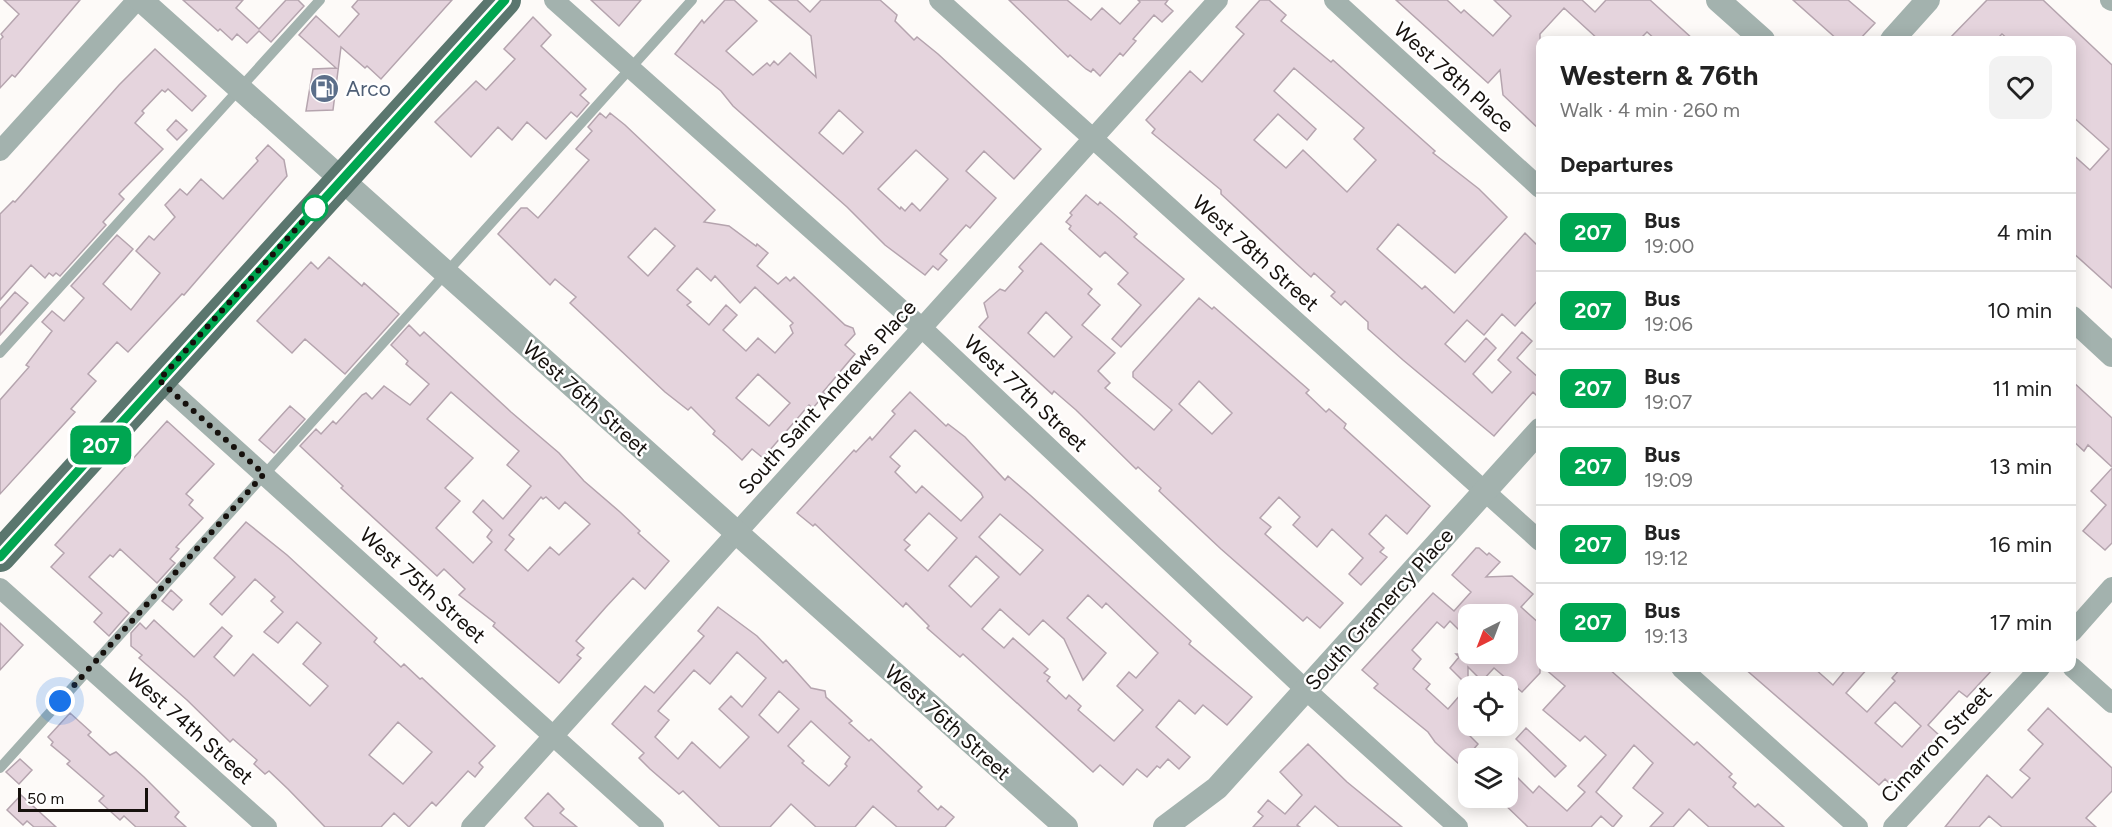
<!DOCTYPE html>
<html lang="en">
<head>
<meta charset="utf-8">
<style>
	body { margin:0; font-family:Figtree,sans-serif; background:#f2f2f2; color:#222; height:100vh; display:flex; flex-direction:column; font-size:22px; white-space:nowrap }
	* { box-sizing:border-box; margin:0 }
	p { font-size:20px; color:#767676 }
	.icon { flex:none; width:33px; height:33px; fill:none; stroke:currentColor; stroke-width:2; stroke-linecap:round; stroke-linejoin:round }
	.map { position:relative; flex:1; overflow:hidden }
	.side { position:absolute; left:1536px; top:36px; width:540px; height:636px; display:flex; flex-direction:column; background:#fff; border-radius:12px; box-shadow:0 3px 15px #0003 }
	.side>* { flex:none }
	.badge { padding:0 12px; border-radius:9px; font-size:21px; line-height:39px }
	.needle { width:39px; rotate:222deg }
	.tools { position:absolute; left:1458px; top:604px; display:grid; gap:12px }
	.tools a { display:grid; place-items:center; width:60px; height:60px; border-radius:12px; background:#fff; box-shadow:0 3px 15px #0003; font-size:30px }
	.scale { position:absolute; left:18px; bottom:15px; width:130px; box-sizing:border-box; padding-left:6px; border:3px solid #16110d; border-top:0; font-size:16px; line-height:21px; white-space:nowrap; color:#16110d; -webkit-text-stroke:4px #fff; paint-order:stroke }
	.you { position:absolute; width:30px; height:30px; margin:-15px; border:4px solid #fff; border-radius:50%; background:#1a73e8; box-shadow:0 0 0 9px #1a73e833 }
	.map>.badge { position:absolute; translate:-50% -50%; box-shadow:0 0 0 3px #fff }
	h2 { padding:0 24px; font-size:22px; line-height:54px }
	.round { display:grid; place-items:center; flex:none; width:63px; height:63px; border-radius:12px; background:#f2f2f2 }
	.summary { display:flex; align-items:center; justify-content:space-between; height:102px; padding:0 24px }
	h1 { font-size:28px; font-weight:700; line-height:45px }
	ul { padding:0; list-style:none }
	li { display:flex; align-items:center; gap:18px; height:78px; padding:0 24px; border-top:2px solid #e0e0e0 }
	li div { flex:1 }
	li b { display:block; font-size:22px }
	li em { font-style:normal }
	li .badge { min-width:66px; font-weight:700; text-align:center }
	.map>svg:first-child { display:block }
</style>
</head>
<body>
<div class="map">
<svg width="2112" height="827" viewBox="0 0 2112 827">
	<rect width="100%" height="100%" fill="#fdfaf8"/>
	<!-- building -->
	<path fill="#e5d4dd" stroke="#b5a4ae" stroke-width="1.5" fill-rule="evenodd" d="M4 0H80L15 77 12 75 0 88V40L3 37 1 34 19 14Z
		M183 0H243L236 8 259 29 286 0H298L304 6 271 42 259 31 247 43 237 34 232 40 220 29 218 31Z
		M358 0H452L381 79 367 66 365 68 341 47 333 110 306 111 313 69 336 68 299 35 316 16 339 37 359 14 352 7Z
		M591 0H641L619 26Z
		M725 0H734L757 21 726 51 753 75 767 63 770 66 774 61 778 65 790 53 816 77 811 36 769 0H797L810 12 821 0H880L897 15 895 21 914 40 917 37 938 54 1041 149 1014 179 984 151 966 171 996 198 970 228 966 225 940 254 947 260 938 270 933 266 925 275 885 245 847 207 733 106 721 91 675 54 702 20 704 23ZM839 110 863 132 843 154 819 133ZM916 150 948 179 920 211 912 203 905 211 901 207 900 209 878 189Z
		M1009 0H1067L1091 20 1102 8 1120 24 1140 2 1138 0H1168L1165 4 1173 11 1162 22 1154 15 1133 39 1136 41 1123 56 1120 53 1100 76 1093 69 1091 72 1086 69 1070 55 1068 57Z
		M1260 0H1269L1286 15 1281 21 1331 62 1333 60 1435 151 1433 153 1479 189 1507 217 1455 273 1398 224 1377 249 1422 289 1425 286 1454 313 1525 233 1540 248V298L1515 326 1502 314 1484 335 1467 320 1445 344 1465 362 1486 338 1496 348 1473 374 1492 393 1511 372 1498 360 1522 332 1532 341 1517 358 1540 379V399L1533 392 1494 436 1403 360 1368 329V322L1345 301 1341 305 1331 296 1335 292 1314 273 1311 277 1300 267 1221 194V190L1152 133 1155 129 1146 120 1190 71 1202 82 1244 34 1236 27ZM1294 68 1364 128 1354 139 1376 160 1347 192 1303 150 1286 168 1254 140 1278 114 1307 140 1316 129 1274 91Z
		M1396 0H1447L1461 13 1464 10 1493 36 1511 16 1494 0H1582L1595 12 1606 0H1650L1694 40H1656L1647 32 1639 40H1599L1564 8 1540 34V130L1503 95 1500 70 1488 83Z
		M1793 0H1848L1875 23 1859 40H1838Z
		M1987 0H2043L2112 65V288L2072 252V154L2090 170 2109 149 2072 116V40H2009L2002 34 1996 40H1948Z
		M533 17 551 35 541 46 586 89 580 95 589 103 577 117 571 112 546 139 527 122 512 140 498 127 471 157 435 122 476 81 486 90 515 59 504 49Z
		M155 49 206 96 192 111 168 89 165 92 162 90 142 111 144 113 135 123 163 149 119 194 124 199 103 222 106 225 60 276 56 273 53 276 49 273 45 278 31 265 0 300V214L13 201 15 202 119 85Z
		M600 113 606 118 610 113 625 125 715 210 704 222 729 226 756 246 757 244 768 253 757 266 778 284 786 277 790 281 794 277 845 325 853 328 855 334 845 345 855 354 823 392 825 394 813 408 809 405 763 458 752 449 742 460 728 447 713 434 715 431 691 407 688 410 665 392 570 303 576 297 555 279 550 285 498 234 521 208H527L538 218 589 160 576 149 592 131 588 127ZM655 228 675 246 648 276 628 257ZM697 268 711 281 715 276 740 303 755 287 793 323 790 326 793 333 775 353 758 338 746 351 723 330 737 315 726 305 709 325 687 305 691 302 677 290ZM758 374 790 403 769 426 736 398Z
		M176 120 187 130 177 140 167 130Z
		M268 145 284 160 287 176 184 295 182 294 128 352 117 342 88 374 96 381 71 409 75 412 0 494V400L29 367 26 365 52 331 42 322 52 311 64 321 84 298 71 286 117 235 133 249 103 284 131 310 160 273 136 251 149 236 154 240 175 217 165 205 180 189 187 195 201 179 223 199 258 161 256 158Z
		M1086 195 1098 205 1100 202 1120 219 1137 234 1134 237 1184 279 1121 347 1112 339 1141 305 1118 284 1128 273 1105 252 1100 257 1069 229 1071 226 1066 222 1072 215 1070 213Z
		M1041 243 1092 289 1088 294 1100 305 1082 325 1115 353 1098 371 1110 383 1105 388 1154 430 1172 410 1133 377V372L1199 298 1212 309 1214 307 1309 390 1306 393 1326 412 1329 409 1346 424 1344 428 1430 506 1407 534 1386 515 1369 534 1384 548 1380 552 1387 557 1361 585 1349 574 1363 558 1332 529 1317 547 1293 525 1300 517 1279 497 1260 518 1271 527 1265 534 1343 603 1320 628 1307 617 1303 621 1221 549 1159 491 1161 488 1138 467 1136 469 1076 410 1054 391 1052 394 979 327 988 317 984 303 1000 289 1005 291 1023 271 1019 267ZM1046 312 1072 337 1054 357 1028 333ZM1199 381 1232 413 1212 434 1179 404Z
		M329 257 362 286 364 283 399 314 345 374 305 339 292 353 257 321 311 262 318 269Z
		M15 292 28 303 0 335V309Z
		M409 325 420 336 424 332 511 412 559 453 584 481 620 512 640 531 638 533 669 561 645 589 633 578 606 607 576 641 584 648 577 655 581 658 559 683 493 626 495 623 459 595 465 589 444 569 437 576 341 488 343 486 300 446 316 429 321 434 333 421 336 424 362 395 366 393 372 399 384 386 410 405 429 384 406 364 408 361 391 345ZM451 392 519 451 507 465 531 486 503 519 483 500 473 512 492 530 487 537 492 542 473 563 436 528 460 501 445 488 473 458 427 419ZM541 497 543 499 546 497 559 509 565 502 590 524 559 555 550 547 528 571 505 550 514 539 509 535Z
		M2072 381 2112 418V467L2088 445 2084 451 2072 440Z
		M910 392 946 426 948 424 965 437 1005 480 1008 476 1030 495 1191 641 1189 644 1252 697 1227 725 1203 705 1195 714 1179 700 1156 727 1190 757 1179 769 1168 759 1160 768 1157 766 1147 777 1137 769 1123 785 1100 765 1093 772 963 654 960 657 927 628 929 626 906 603 903 607 815 524 813 526 797 513 854 450 856 452 870 437 872 440 895 414 892 411ZM915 430 981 493 983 497 961 521 922 486 916 493 895 472 900 466 890 457ZM929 513 957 538 928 571 905 550 910 545 904 540ZM1000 514 1043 550 1020 575 979 537ZM976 556 999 577 971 607 949 586ZM1088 595 1102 608 1106 603 1158 653 1136 678 1129 672 1117 686 1143 710 1114 741 1078 710 1081 706 1069 695 1066 699 1047 681 1050 677 1044 673 1048 669 1013 638 1004 648 982 629 1000 609 1029 635 1043 620 1064 639 1083 680 1106 653 1067 618Z
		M290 406 305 419 274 453 259 440Z
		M167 421 214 464 186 494 193 500 189 505 203 518 176 547 179 549 170 559 175 563 157 583 120 549 113 557 110 555 89 577 129 613 109 636 94 622 102 613 51 567 64 553 55 545Z
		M2112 468V543L2105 550 2083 531 2106 505 2091 491Z
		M246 522 287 555 350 613 377 638 374 642 401 667 404 664 420 679 422 678 495 746 479 763 483 767 475 777 468 771 436 806 432 802 409 827 394 813 381 827H325L288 789 269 771 265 774 254 764 257 760 233 739 230 742 187 700 139 658 142 655 131 646V633L140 623 146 629 154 620 194 657 222 627 232 636 214 657 234 676 253 654 310 706 328 686 303 664 321 643 297 622 278 643 264 632 283 612 271 601 275 597 255 579 222 615 210 604 235 577 214 558ZM398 722 432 752 403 784 369 755Z
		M1476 548H1479L1487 555 1489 553 1500 562 1486 577 1512 576 1533 594 1521 607 1540 624V673L1522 692 1494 668 1482 681 1468 667V686L1450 668 1459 657 1456 654H1462L1468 646V654H1508V615H1468V639L1450 621 1444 628 1437 622 1412 650 1421 659 1413 669 1430 684 1426 689 1448 709 1468 686V734L1478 744 1460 765 1435 742 1428 732 1374 688 1378 684 1362 670 1433 593 1454 611 1471 592 1452 575Z
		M171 590 182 600 173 610 162 601Z
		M718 607 757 636 783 663 786 660 811 688 825 691 826 697 852 721 849 723 869 741 871 739 922 787 918 791 938 810 941 806 954 817 945 827H897L873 806 855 827H816L791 804 770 827H720L683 791 679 794 650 769 639 758 644 753 612 724 645 686 654 693 704 636 698 631ZM737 652 766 678 742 707 731 696 719 709 749 737 720 768 692 742 678 759 655 737 669 720 658 711 694 670 710 684ZM779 691 799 709 778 733 759 715ZM811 721 850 757 845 764 847 766 829 786 802 763 804 761 788 746Z
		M0 623 23 645 0 670Z
		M1544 668H1608L1694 745 1697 742 1732 774 1729 777 1736 783 1733 787 1755 807 1758 804 1784 827H1709L1689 809 1673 827H1650L1663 813 1633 788 1653 763 1634 745 1596 792 1622 816 1613 827 1601 816 1591 827H1528L1498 798H1508V768L1533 793 1539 786 1567 811 1585 792 1578 786 1606 755 1585 736 1580 741 1543 710 1565 686Z
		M1744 668H1814L1833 685 1847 668H1868L1846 693 1867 712 1895 681 1892 678 1901 668H1994L1967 697 1959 691 1928 725 1939 735 1912 765 1915 767 1894 788 1885 779 1879 785ZM1895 702 1921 726 1902 747 1875 723Z
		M2048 708 2112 768V791L2086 818 2096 827H2002L1989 816 1979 827H1945L1987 775 2012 798 2030 778 2020 770 2043 744 2028 730Z
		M70 713 91 732 88 735 110 755 116 752 144 777 179 812 175 817 186 827H136L124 816 120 820 99 801 104 796 67 764 70 761 51 745 53 742 48 737Z
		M1526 728 1566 766 1555 777 1516 739Z
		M1308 744 1347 782 1402 827H1339L1315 806 1297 825 1300 827H1253L1263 816 1258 812 1268 800 1285 814 1302 795 1280 772Z
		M20 759 32 770 19 784 6 772Z
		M548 793 564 809 560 813 577 827H534L525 818Z
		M21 795 56 827H34L27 821 23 825 7 810Z"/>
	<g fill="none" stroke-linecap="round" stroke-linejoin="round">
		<!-- service -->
		<path stroke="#a3b2ae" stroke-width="10" d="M0 353 320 0
			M0 768 692 0"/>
		<!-- minor -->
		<path stroke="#a3b2ae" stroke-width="20" d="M554 0 922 328 1306 690 1458 827
			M939 0 1540 541
			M1334 0 1540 188
			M2110 0 2112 1
			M0 151 137 0
			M159 380 654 827
			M0 588 267 827
			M2072 632 2112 587
			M2072 667 2112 703
			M1681 668 1858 827
			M471 827 1218 0
			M1893 827 2040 668"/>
		<!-- tertiary -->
		<path stroke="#a3b2ae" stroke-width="24" d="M141 0 1066 827
			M1718 0 1763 40
			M1892 40 1928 0
			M2072 318 2112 355
			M1165 827 1217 788 1540 430"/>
		<!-- primary -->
		<path stroke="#5a766e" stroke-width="32" d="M0 556 505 0"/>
	</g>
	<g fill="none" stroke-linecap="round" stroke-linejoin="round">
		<defs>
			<path id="line" d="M0 557 505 0"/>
		</defs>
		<!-- line casing -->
		<use href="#line" stroke="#fff" stroke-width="14"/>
		<!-- line -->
		<use href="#line" stroke="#00a651" stroke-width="9"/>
		<!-- walk -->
		<path stroke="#16110d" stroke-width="6" stroke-dasharray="0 10.8" d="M60 701 264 474 159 380 315 208"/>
	</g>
	<!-- icons -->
	<defs>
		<symbol id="fuel-disc" viewBox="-11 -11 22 22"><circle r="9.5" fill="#5c6f8a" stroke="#fff"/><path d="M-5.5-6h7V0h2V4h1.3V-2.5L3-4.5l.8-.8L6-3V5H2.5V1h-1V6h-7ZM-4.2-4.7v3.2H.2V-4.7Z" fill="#fff"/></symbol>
	</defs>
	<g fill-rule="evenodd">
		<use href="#fuel-disc" x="308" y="72" width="33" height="33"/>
	</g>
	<!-- markers -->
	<circle fill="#fff" stroke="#00a651" stroke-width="3" cx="315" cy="208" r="12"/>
	<g text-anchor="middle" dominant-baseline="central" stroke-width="5" stroke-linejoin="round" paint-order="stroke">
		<!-- street labels -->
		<g font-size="21" fill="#16110d" stroke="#fff">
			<text transform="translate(1454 77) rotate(42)">West 78th Place</text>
			<text transform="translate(1256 253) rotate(42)">West 78th Street</text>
			<text transform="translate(1026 393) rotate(43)">West 77th Street</text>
			<text transform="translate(827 397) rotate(-48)">South Saint Andrews Place</text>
			<text transform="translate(586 398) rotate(42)">West 76th Street</text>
			<text transform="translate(423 585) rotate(42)">West 75th Street</text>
			<text transform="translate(1379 609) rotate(-48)">South Gramercy Place</text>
			<text transform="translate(948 722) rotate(42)">West 76th Street</text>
			<text transform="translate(190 726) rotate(42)">West 74th Street</text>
			<text transform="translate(1936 744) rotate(-47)">Cimarron Street</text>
		</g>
		<!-- service labels -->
		<g font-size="21" fill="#4e5e75" stroke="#fff" text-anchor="start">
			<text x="346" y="88">Arco</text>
		</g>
	</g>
</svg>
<div class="tools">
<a><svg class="needle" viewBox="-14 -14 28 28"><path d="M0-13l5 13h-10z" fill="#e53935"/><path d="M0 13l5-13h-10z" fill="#767676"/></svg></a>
<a><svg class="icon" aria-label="locate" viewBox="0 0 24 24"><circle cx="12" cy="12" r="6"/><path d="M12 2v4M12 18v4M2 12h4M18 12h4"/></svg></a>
<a><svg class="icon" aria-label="layers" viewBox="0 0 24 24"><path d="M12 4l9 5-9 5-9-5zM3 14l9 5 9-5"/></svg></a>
</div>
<div class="scale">50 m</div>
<div class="you" style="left:60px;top:701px"></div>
<b class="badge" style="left:101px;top:445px;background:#00a651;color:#fff">207</b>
<section class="side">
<div class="summary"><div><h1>Western &amp; 76th</h1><p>Walk · 4 min · 260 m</p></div><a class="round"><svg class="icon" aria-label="heart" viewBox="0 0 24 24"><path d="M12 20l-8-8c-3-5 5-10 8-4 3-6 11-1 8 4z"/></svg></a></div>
<h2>Departures</h2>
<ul>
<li><span class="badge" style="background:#00a651;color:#fff">207</span><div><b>Bus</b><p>19:00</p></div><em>4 min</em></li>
<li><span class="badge" style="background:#00a651;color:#fff">207</span><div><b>Bus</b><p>19:06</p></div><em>10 min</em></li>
<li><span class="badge" style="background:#00a651;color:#fff">207</span><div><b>Bus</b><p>19:07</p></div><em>11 min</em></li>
<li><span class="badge" style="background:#00a651;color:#fff">207</span><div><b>Bus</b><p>19:09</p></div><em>13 min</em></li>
<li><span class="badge" style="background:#00a651;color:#fff">207</span><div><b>Bus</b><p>19:12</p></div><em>16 min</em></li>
<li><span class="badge" style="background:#00a651;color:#fff">207</span><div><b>Bus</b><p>19:13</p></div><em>17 min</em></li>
</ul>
</section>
</div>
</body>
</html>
